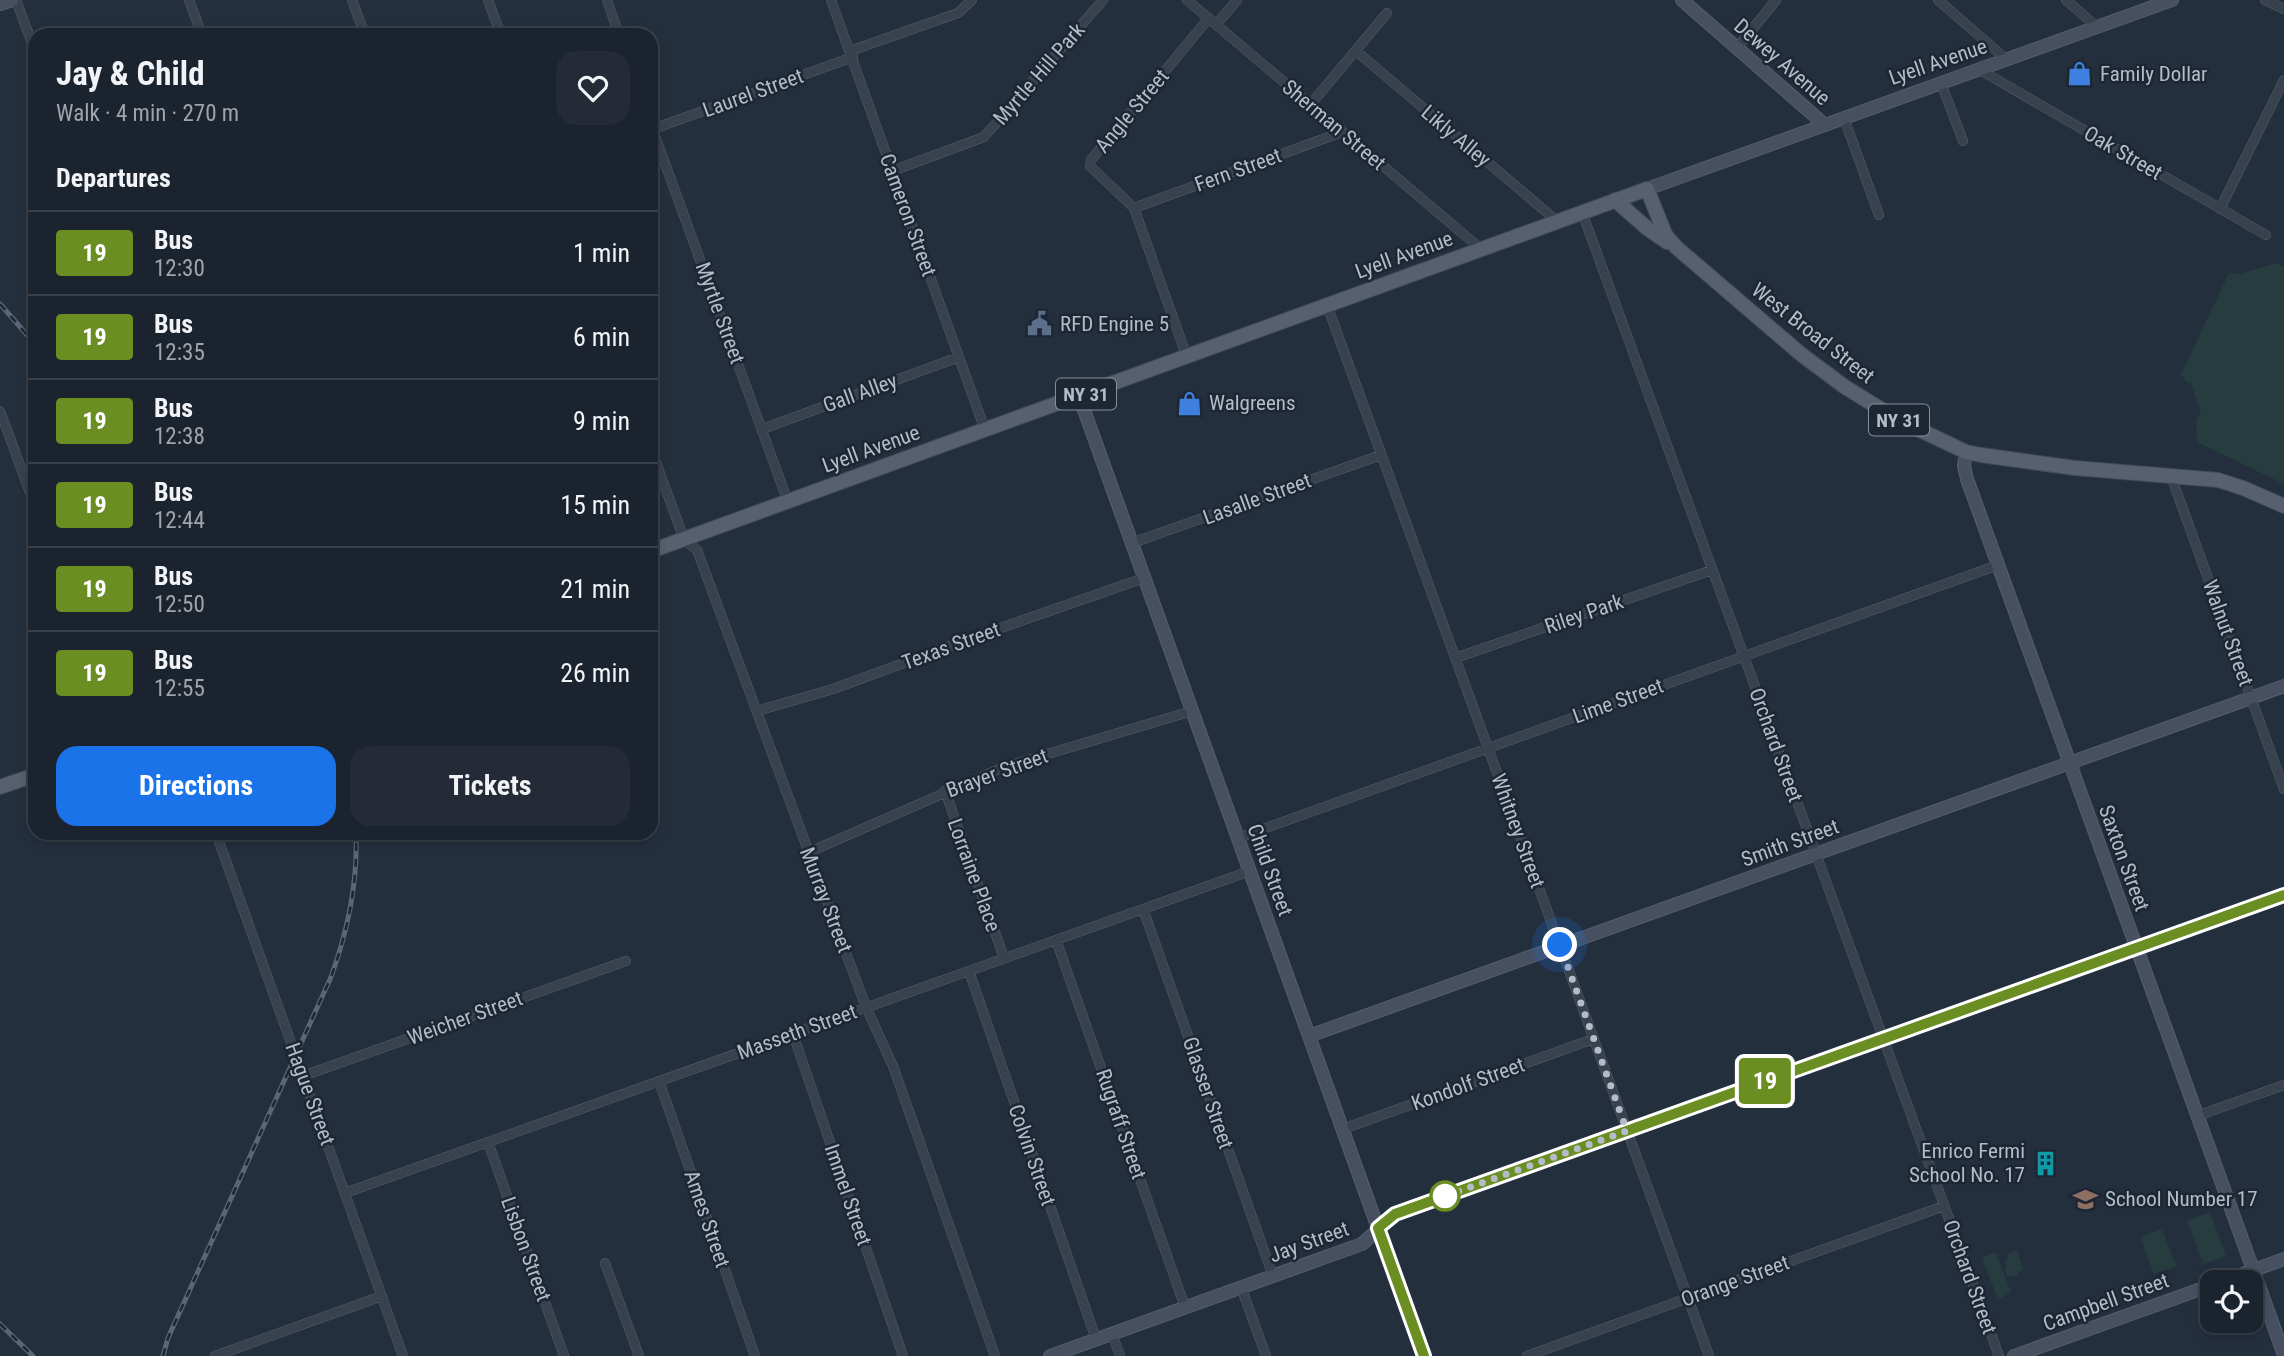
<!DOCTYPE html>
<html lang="en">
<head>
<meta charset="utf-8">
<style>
	body { margin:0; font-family:"Roboto Condensed",sans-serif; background:#242b36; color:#f1f3f6; height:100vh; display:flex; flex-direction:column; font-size:26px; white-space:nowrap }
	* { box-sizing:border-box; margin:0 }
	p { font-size:23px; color:#a0a4aa }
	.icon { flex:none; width:38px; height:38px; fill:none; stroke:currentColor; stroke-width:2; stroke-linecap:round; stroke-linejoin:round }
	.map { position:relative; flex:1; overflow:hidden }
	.side { position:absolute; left:28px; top:28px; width:630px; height:812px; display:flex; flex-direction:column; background:#1b232e; border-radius:21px; box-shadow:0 4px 10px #0003,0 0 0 2px #39404a }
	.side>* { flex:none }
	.badge { padding:0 14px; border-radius:5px; font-size:24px; line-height:46px }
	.fabs { position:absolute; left:2200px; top:1270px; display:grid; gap:14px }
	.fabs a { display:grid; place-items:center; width:63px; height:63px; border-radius:14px; background:#1b232e; box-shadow:0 4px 10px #0003,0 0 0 2px #39404a; font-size:35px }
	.you { position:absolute; width:35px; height:35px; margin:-18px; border:5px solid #fff; border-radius:50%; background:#1a73e8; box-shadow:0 0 0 10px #1a73e833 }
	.map>.badge { position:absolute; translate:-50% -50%; box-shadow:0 0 0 4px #fff }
	h2 { padding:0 28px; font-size:26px; line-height:63px }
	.round { display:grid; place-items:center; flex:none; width:74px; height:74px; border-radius:21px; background:#242b36 }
	.overview { display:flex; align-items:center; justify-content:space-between; height:119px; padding:0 28px }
	h1 { font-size:33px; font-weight:700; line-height:52px }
	.button { display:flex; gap:14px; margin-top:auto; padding:14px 28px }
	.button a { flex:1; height:80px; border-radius:21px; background:#1a73e8; color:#fff; font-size:28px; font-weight:700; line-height:80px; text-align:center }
	.button a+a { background:#242b36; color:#f1f3f6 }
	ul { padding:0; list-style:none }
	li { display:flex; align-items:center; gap:21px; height:84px; padding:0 28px; border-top:2px solid #39404a }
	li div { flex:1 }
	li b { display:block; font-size:26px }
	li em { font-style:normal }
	li .badge { min-width:77px; font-weight:700; text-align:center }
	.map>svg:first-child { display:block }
</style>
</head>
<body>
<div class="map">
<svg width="2284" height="1356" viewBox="0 0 2284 1356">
	<rect width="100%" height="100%" fill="#242f3e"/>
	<!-- green -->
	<path fill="#263c3f" d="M2276 263 2284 267V484L2197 442 2196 419 2201 414 2191 383H2187L2181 374 2229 273 2240 274Z
		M2210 1212 2226 1256 2203 1264 2187 1221Z
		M2162 1229 2176 1266 2154 1274 2140 1237Z
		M2017 1250 2023 1270 2018 1272V1275L2007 1276 2004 1267 2007 1266 2005 1260 2009 1258 2007 1254Z
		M1992 1253H1996L2011 1292 2001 1298 1997 1297 1982 1258Z"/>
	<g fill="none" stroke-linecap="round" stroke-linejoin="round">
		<defs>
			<path id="street" d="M16 0 35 51
				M189 0 202 35
				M352 0 365 35
				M488 0 501 35
				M607 0 619 35
				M831 0 985 430
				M1187 0 1481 249
				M1938 0 2007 60
				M2066 0 2097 27
				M2265 0 2284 9
				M1216 25 1237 0
				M1737 48 1776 0
				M850 51 958 13 972 0
				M1356 51 1557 221
				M1980 70 2266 235
				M1941 83 1963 141
				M1310 105 1387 13
				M1844 118 1879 215
				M651 125 788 502
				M653 129 853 57
				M892 171 984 137 1103 0
				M1134 208 1342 132
				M2220 209 2284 80
				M1582 212 1999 1356
				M1327 305 1709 1356
				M1187 357 1134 208 1090 166 1091 160 1209 18
				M0 411 35 506
				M762 429 959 357
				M651 449 684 539 697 550 866 1007 893 1066 995 1356
				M2171 476 2284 789
				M1132 543 1381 455
				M1455 658 1712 570
				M757 711 833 689 969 639 1144 578
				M945 791 1004 958
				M216 833 403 1356
				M1238 838 1998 565
				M807 853 1004 767 1192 711
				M1143 909 1273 1276
				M1056 940 1185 1307
				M969 971 1096 1339
				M793 1034 903 1356
				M303 1076 626 961
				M659 1081 755 1356
				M2197 1116 2284 1085
				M1343 1129 1593 1039
				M488 1142 564 1356
				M345 1193 1250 871
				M605 1263 639 1356
				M1241 1287 1266 1356
				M1112 1334 1120 1356
				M215 1356 382 1296
				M1527 1356 1944 1206"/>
			<path id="secondary" d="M1682 0 1825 125
				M0 4 12 0
				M1647 189 2172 0
				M1079 396 1424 1356
				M1966 452 1964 466 1967 479 2284 1355
				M1309 1036 2284 686
				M2218 1283 2284 1259
				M1050 1356 1362 1244 1395 1214 2284 895
				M2014 1356 2212 1285"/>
			<path id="primary" d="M1615 200 1648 229 1667 242
				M651 551 1647 189 1666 236 1677 248 1802 355 1845 387 1897 419 1966 452 1981 455 2075 468 2218 480 2243 488 2284 506
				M0 787 35 775"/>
		</defs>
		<!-- street casing -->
		<use href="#street" stroke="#565f6c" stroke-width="10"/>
		<!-- secondary casing -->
		<use href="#secondary" stroke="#565f6c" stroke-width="14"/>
		<!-- primary casing -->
		<use href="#primary" stroke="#414a57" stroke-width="16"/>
		<!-- street -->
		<use href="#street" stroke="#38414e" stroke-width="9"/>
		<!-- secondary -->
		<use href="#secondary" stroke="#465061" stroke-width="12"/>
		<!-- primary -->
		<use href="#primary" stroke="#56606e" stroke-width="14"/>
		<defs>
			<path id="rail" d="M0 304 35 344
				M0 1324 33 1356
				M163 1356 168 1338 331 977C348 930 358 883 356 833"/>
		</defs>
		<!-- rail casing -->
		<use href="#rail" stroke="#5a6575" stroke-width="5"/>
		<!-- rail -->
		<use href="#rail" stroke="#1d2633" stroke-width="2.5" stroke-dasharray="8" stroke-linecap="butt"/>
	</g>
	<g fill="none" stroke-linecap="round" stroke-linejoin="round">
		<defs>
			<path id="line" d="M1424 1356 1378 1228 1395 1214 2284 895"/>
		</defs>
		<!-- line casing -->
		<use href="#line" stroke="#fff" stroke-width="16"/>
		<!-- line -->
		<use href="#line" stroke="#6b8e23" stroke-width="10"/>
		<!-- walk -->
		<path stroke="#b4bcc9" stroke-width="7" stroke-dasharray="0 12.6" d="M1445 1196 1440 1198 1627 1131 1560 945"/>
	</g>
	<!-- icons -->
	<defs>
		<symbol id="shop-bare" viewBox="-9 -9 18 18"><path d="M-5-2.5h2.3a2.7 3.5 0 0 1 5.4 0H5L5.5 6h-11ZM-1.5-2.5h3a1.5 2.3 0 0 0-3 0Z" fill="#3f7fe0" stroke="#1d2633" stroke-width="2.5" paint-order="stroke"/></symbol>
		<symbol id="civic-bare" viewBox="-9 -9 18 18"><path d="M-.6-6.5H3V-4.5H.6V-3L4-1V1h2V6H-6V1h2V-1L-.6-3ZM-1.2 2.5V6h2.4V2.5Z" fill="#5c6f8a" stroke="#1d2633" stroke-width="2.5" paint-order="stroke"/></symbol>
		<symbol id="building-bare" viewBox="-9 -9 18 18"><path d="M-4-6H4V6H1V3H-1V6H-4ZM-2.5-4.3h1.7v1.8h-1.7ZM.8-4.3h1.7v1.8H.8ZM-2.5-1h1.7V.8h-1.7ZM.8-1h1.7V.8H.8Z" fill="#0f9aa8" stroke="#1d2633" stroke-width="2.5" paint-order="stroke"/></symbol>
		<symbol id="school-bare" viewBox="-9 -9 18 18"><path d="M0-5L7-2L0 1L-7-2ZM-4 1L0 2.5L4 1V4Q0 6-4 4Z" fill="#8d6e63" stroke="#1d2633" stroke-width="2.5" paint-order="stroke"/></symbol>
	</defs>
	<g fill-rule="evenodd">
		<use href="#shop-bare" x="2062" y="56" width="35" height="35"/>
		<use href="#civic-bare" x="1022" y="306" width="35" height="35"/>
		<use href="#shop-bare" x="1172" y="386" width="35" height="35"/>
		<use href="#building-bare" x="2028" y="1146" width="35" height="35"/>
		<use href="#school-bare" x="2068" y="1182" width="35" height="35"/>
	</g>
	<!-- markers -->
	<circle fill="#fff" stroke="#6b8e23" stroke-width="3.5" cx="1445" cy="1196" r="14"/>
	<g text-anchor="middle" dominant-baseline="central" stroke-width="5" stroke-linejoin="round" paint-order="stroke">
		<!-- shield labels -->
		<g fill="#1d2633" stroke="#878f9c" stroke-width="2">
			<rect x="1056" y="378.5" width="60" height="31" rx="5"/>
			<rect x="1869" y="404.5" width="60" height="31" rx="5"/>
		</g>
		<g font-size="19" font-weight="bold" fill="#b4bcc9">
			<text x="1086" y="394">NY 31</text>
			<text x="1899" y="420">NY 31</text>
		</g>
		<!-- street labels -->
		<g font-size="21" fill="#b4bcc9" stroke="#1d2633">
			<text transform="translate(1782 62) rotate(41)">Dewey Avenue</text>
			<text transform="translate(1938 62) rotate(-19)">Lyell Avenue</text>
			<text transform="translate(1039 74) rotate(-49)">Myrtle Hill Park</text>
			<text transform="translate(753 93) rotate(-20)">Laurel Street</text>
			<text transform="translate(1132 111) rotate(-50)">Angle Street</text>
			<text transform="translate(1334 125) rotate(40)">Sherman Street</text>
			<text transform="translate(1456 136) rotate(40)">Likly Alley</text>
			<text transform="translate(2123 153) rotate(30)">Oak Street</text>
			<text transform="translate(1238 170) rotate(-20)">Fern Street</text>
			<text transform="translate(908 215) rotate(70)">Cameron Street</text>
			<text transform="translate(1404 255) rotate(-20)">Lyell Avenue</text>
			<text transform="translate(720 313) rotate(70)">Myrtle Street</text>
			<text transform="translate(1813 333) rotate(38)">West Broad Street</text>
			<text transform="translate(860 393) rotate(-20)">Gall Alley</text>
			<text transform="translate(871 449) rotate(-20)">Lyell Avenue</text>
			<text transform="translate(1257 499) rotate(-20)">Lasalle Street</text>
			<text transform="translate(1584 614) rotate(-19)">Riley Park</text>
			<text transform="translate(2228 633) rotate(70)">Walnut Street</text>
			<text transform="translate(951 646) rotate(-20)">Texas Street</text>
			<text transform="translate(1618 701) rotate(-20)">Lime Street</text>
			<text transform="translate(1776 745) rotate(70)">Orchard Street</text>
			<text transform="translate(997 773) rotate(-20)">Brayer Street</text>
			<text transform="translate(1518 831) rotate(70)">Whitney Street</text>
			<text transform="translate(1790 843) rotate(-20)">Smith Street</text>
			<text transform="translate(2124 858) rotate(70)">Saxton Street</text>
			<text transform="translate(1270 870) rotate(70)">Child Street</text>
			<text transform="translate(974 875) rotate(70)">Lorraine Place</text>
			<text transform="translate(826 900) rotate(69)">Murray Street</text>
			<text transform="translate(465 1018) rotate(-20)">Weicher Street</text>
			<text transform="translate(797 1032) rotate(-20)">Masseth Street</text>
			<text transform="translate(1468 1084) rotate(-20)">Kondolf Street</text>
			<text transform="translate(1208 1093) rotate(71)">Glasser Street</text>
			<text transform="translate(310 1094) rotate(70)">Hague Street</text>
			<text transform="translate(1121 1124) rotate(71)">Rugraff Street</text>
			<text transform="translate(1032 1155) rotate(71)">Colvin Street</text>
			<text transform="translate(848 1195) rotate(71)">Immel Street</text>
			<text transform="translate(707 1219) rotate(71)">Ames Street</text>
			<text transform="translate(1309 1242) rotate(-20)">Jay Street</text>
			<text transform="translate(526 1249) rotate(70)">Lisbon Street</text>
			<text transform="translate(1970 1277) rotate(70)">Orchard Street</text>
			<text transform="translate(1735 1281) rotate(-20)">Orange Street</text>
			<text transform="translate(2106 1302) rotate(-20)">Campbell Street</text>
		</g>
		<!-- poi labels -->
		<g font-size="21" fill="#b4bcc9" stroke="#1d2633" text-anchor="start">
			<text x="2100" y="74">Family Dollar</text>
			<text x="1060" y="324">RFD Engine 5</text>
			<text x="1209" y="403">Walgreens</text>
			<text x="2025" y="1151" text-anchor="end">Enrico Fermi<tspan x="2025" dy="24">School No. 17</tspan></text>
			<text x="2105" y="1199">School Number 17</text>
		</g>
	</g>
</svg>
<div class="fabs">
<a><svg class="icon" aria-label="locate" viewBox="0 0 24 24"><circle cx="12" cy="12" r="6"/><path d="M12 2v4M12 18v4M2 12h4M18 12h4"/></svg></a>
</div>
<div class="you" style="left:1560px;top:945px"></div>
<b class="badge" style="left:1765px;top:1081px;background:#6b8e23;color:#fff">19</b>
<section class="side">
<div class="overview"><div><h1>Jay &amp; Child</h1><p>Walk · 4 min · 270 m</p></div><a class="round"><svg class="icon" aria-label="heart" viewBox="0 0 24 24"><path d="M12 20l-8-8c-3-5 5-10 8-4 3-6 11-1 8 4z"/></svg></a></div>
<h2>Departures</h2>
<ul>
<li><span class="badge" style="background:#6b8e23;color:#fff">19</span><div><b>Bus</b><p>12:30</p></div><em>1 min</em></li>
<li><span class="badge" style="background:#6b8e23;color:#fff">19</span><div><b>Bus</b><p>12:35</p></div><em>6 min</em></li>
<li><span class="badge" style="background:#6b8e23;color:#fff">19</span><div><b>Bus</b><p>12:38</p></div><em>9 min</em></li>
<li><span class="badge" style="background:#6b8e23;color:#fff">19</span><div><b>Bus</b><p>12:44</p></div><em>15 min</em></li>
<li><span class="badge" style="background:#6b8e23;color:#fff">19</span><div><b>Bus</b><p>12:50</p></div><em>21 min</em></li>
<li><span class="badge" style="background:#6b8e23;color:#fff">19</span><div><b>Bus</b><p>12:55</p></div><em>26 min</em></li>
</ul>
<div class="button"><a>Directions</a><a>Tickets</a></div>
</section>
</div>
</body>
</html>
